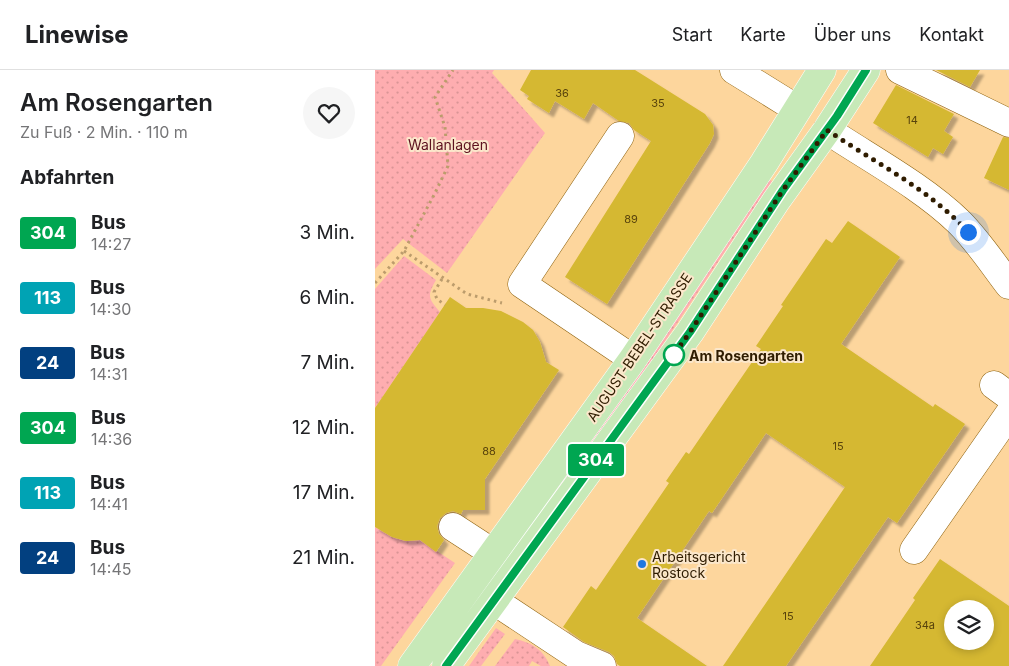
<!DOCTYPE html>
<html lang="de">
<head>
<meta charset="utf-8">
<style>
	body { margin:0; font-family:Inter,sans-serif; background:#f6f6f6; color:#202124; height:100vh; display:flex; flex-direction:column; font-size:19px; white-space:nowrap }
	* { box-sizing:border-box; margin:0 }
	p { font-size:16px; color:#757577 }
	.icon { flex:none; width:28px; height:28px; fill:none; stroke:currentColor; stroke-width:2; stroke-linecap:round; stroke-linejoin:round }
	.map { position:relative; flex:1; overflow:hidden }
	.panel { display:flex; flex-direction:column; background:#fff; width:375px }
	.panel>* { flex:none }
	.badge { padding:0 10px; border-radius:4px; font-size:18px; line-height:32px }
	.controls { position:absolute; left:569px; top:530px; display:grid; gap:10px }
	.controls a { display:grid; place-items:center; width:50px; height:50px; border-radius:50%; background:#fff; box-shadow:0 2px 8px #0003; font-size:25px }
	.you { position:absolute; width:25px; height:25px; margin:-12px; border:4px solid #fff; border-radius:50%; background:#1a73e8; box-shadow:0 0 0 8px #1a73e833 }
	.map>.badge { position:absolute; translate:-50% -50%; box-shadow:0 0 0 2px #fff }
	h2 { padding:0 20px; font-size:19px; line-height:45px }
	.round { display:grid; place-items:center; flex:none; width:52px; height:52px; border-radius:26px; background:#f6f6f6 }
	.overview { display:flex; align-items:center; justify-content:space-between; height:85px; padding:0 20px }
	h1 { font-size:24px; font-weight:600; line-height:38px }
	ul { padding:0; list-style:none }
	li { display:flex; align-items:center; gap:15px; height:65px; padding:0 20px }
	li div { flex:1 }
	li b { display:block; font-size:19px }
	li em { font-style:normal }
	li .badge { min-width:55px; font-weight:700; text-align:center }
	header { display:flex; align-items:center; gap:30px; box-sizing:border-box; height:70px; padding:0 25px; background:#fff; border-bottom:1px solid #e0e0e0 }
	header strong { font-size:24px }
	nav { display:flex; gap:28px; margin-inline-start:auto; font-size:18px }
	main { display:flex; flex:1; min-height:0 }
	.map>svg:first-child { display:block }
</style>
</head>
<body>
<header>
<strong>Linewise</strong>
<nav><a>Start</a><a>Karte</a><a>Über uns</a><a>Kontakt</a></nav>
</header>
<main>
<section class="panel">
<div class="overview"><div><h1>Am Rosengarten</h1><p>Zu Fuß · 2 Min. · 110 m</p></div><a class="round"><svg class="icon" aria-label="heart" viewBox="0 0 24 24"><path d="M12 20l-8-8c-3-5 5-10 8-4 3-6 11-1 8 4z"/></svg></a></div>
<h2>Abfahrten</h2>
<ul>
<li><span class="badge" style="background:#00a651;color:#fff">304</span><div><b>Bus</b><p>14:27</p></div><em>3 Min.</em></li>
<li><span class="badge" style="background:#00a3b4;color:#fff">113</span><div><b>Bus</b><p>14:30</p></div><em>6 Min.</em></li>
<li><span class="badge" style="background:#024080;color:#fff">24</span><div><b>Bus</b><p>14:31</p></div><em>7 Min.</em></li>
<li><span class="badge" style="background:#00a651;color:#fff">304</span><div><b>Bus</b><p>14:36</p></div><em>12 Min.</em></li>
<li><span class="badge" style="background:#00a3b4;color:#fff">113</span><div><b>Bus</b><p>14:41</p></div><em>17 Min.</em></li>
<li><span class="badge" style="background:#024080;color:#fff">24</span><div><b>Bus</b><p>14:45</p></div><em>21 Min.</em></li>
</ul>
</section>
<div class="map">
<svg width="634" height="596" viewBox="0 0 634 596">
	<defs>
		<pattern id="grass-dots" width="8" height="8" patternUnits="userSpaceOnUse" patternTransform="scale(1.25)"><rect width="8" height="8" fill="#feadb0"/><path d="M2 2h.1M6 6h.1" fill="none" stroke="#da9496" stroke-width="1.8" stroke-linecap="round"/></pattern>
		<filter id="shadow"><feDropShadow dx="4.5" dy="4.5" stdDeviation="1" flood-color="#0004"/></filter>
	</defs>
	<rect width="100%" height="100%" fill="#fdd69d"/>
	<!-- grass -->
	<path fill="url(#grass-dots)" d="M0 0H119L117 3 170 63 72 203 28 169 0 199Z
		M389 106 397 111 224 370 161 456 155 452Z
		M29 186 61 210C52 226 53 228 65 242L0 338V219Z
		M0 457 17 467 31 471 45 470 80 493 6 596H0Z
		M121 558 130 564 106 596H94Z
		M140 569C157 573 168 579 175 596H166L157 591 154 596H120Z"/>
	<!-- building -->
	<path fill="#d5b831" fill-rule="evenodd" filter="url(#shadow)" d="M156 0H260L330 44 338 55 339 64 335 73 232 234 190 207 276 71 259 60 254 53 244 51 218 33 209 49 180 31 174 43 152 29 154 26 145 20Z
		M561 0H605L595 17Z
		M521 15 579 44 569 61 578 67 568 84 558 78 553 87 498 53Z
		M628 67 634 68V120L609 108Z
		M473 151 525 187 466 274 558 337 560 334 590 354 522 453 513 447 411 596H348L470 417 391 363 337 443 334 441 262 548 332 596H245L242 594 239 586 234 582 209 572 188 557 216 516 221 520 294 413 291 411 311 382 314 384 386 279 381 276 408 236 406 235 451 169 457 173Z
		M75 227 91 238H108L126 241 148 252 158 260 165 272 171 292 184 300 110 409V440H88L86 444 78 441 71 443 65 448 62 456 64 464 69 470 61 482 45 470 31 471 17 467 0 457V338Z
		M565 489 634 536V596H495L540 530 538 528ZM578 539H610V571H578Z"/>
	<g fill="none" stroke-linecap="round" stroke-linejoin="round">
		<defs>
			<path id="minor" d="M359 0 422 39
				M525 0 634 53
				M452 60C494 88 548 117 584 152 603 171 618 194 634 215
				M245 66 147 214 258 289
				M619 315 634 326
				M78 457 118 483
				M539 480 634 344
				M118 530 201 585 227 596"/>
			<path id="major" d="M37 596 258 289 389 93 447 0
				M71 596 315 262 401 131 452 60 491 0"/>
		</defs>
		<!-- minor casing -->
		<use href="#minor" stroke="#8d610c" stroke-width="29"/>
		<!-- major casing -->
		<use href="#major" stroke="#fff" stroke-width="29"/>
		<!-- path -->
		<path stroke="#bc9c6c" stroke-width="3" stroke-dasharray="2.5 4" stroke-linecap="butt" d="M29 181 92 224 127 233
			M67 209 59 222 62 229 70 235
			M0 213 29 181 59 125 73 96 70 57 60 27 78 0"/>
		<!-- minor -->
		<use href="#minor" stroke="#fff" stroke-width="28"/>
		<!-- major -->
		<use href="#major" stroke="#c7e9b8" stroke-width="28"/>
	</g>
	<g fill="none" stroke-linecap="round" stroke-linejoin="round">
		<defs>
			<path id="line" d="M71 596 315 262 408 120 462 46 491 0"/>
		</defs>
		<!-- line casing -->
		<use href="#line" stroke="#fff" stroke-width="11"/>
		<!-- line -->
		<use href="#line" stroke="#00a651" stroke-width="8"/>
		<!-- walk -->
		<path stroke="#2f1c00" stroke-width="5" stroke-dasharray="0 9" d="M299 285 297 287 315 262 408 120 452 60C499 92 554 119 593 162"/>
	</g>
	<!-- markers -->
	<circle fill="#fff" stroke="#00a651" stroke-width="2.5" cx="299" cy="285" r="10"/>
	<circle fill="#1f77e0" stroke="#fbe7cb" stroke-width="2" cx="267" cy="494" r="5"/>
	<g text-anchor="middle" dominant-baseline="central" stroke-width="4" stroke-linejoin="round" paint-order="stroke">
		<!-- number labels -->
		<g font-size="11" fill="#58430c">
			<text x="187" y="23">36</text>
			<text x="283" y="33">35</text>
			<text x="537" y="50">14</text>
			<text x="256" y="149">89</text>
			<text x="463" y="376">15</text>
			<text x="114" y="381">88</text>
			<text x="413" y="546">15</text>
			<text x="550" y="555">34a</text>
		</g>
		<!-- park labels -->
		<g font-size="14" fill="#5d121f" stroke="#fbe7cb">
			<text x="73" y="74">Wallanlagen</text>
		</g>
		<!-- street labels -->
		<g font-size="14" fill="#2f1c00" stroke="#fbe7cb">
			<text transform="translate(264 277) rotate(-56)">AUGUST-BEBEL-STRASSE</text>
		</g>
		<!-- stop labels -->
		<g font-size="14" font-weight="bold" fill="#2f1c00" stroke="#fbe7cb" text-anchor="start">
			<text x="314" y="285">Am Rosengarten</text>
		</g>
		<!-- poi labels -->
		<g font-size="14" fill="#2f1c00" stroke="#fbe7cb" text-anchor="start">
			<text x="277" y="486">Arbeitsgericht<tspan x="277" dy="16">Rostock</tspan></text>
		</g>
	</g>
</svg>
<div class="controls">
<a><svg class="icon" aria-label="layers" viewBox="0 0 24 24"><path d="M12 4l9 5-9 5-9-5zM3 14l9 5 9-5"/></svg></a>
</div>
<div class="you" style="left:593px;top:162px"></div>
<b class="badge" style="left:221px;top:390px;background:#00a651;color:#fff">304</b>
</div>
</main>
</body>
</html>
